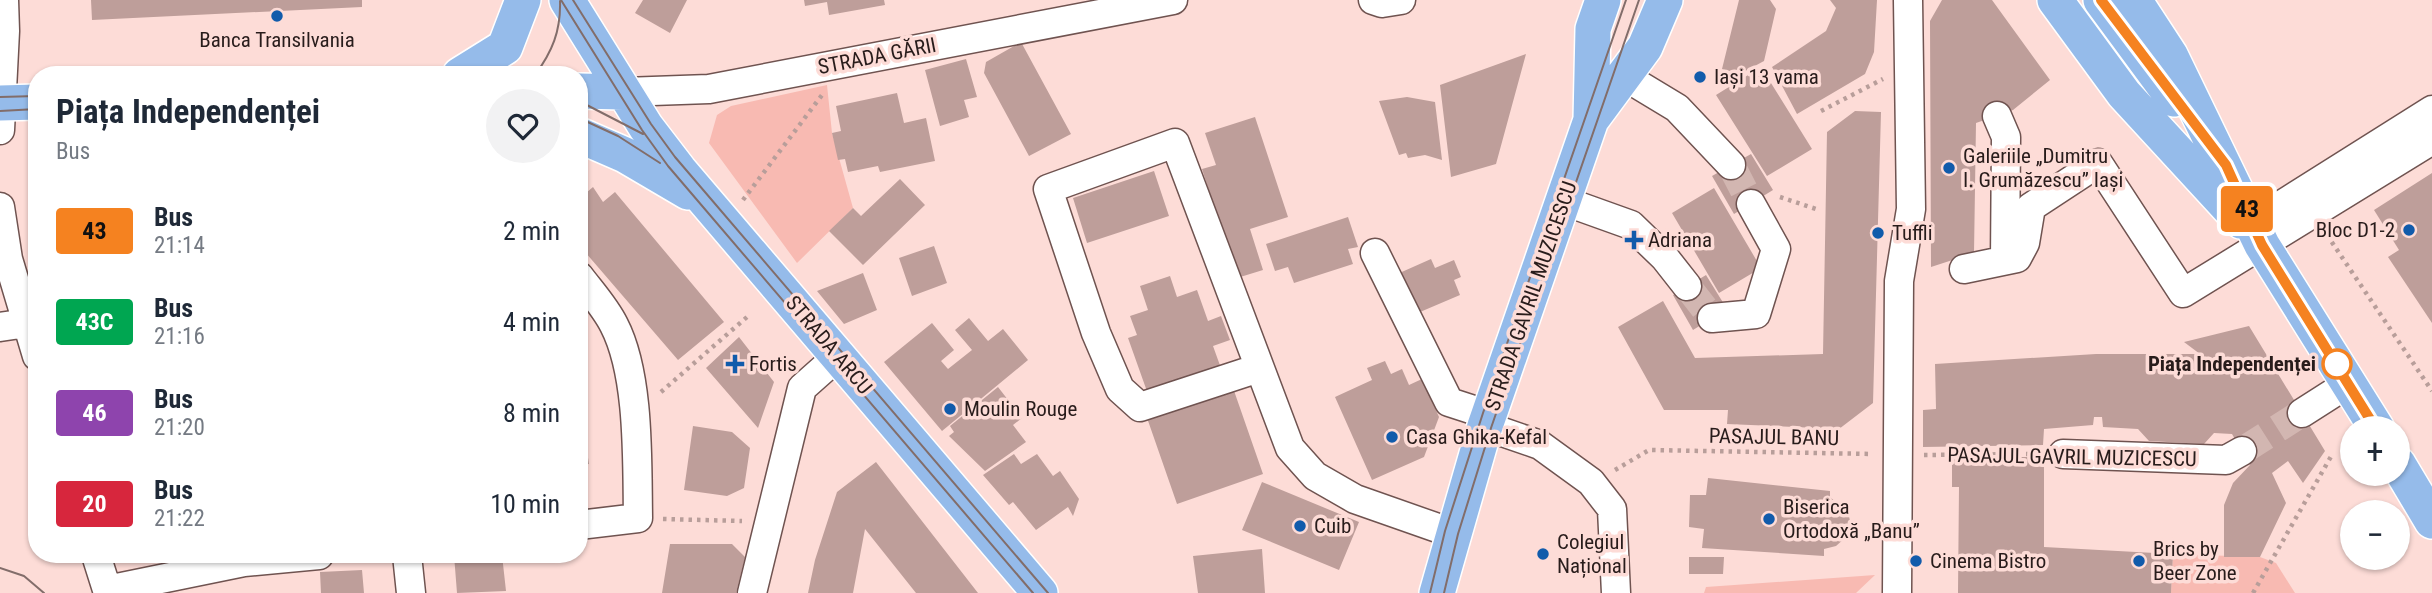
<!DOCTYPE html>
<html lang="en">
<head>
<meta charset="utf-8">
<style>
	body { margin:0; font-family:"Roboto Condensed",sans-serif; background:#f2f2f3; color:#1f2937; height:100vh; display:flex; flex-direction:column; font-size:26px; white-space:nowrap }
	* { box-sizing:border-box; margin:0 }
	p { font-size:23px; color:#747a83 }
	.icon { flex:none; width:38px; height:38px; fill:none; stroke:currentColor; stroke-width:2; stroke-linecap:round; stroke-linejoin:round }
	.map { position:relative; flex:1; overflow:hidden }
	.details { position:absolute; left:28px; top:66px; width:560px; height:497px; display:flex; flex-direction:column; background:#fff; border-radius:28px; box-shadow:0 2px 5px #0004 }
	.details>* { flex:none }
	.badge { padding:0 14px; border-radius:5px; font-size:24px; line-height:46px }
	.buttons { position:absolute; left:2340px; top:416px; display:grid; gap:14px }
	.buttons a { display:grid; place-items:center; width:70px; height:70px; border-radius:50%; background:#fff; box-shadow:0 2px 5px #0004; font-size:35px }
	.map>.badge { position:absolute; translate:-50% -50%; box-shadow:0 0 0 4px #fff }
	.round { display:grid; place-items:center; flex:none; width:74px; height:74px; border-radius:37px; background:#f2f2f3 }
	.head { display:flex; align-items:center; justify-content:space-between; height:119px; padding:0 28px }
	h1 { font-size:33px; font-weight:700; line-height:52px }
	ul { padding:0; list-style:none }
	li { display:flex; align-items:center; gap:21px; height:91px; padding:0 28px }
	li div { flex:1 }
	li b { display:block; font-size:26px }
	li em { font-style:normal }
	li .badge { min-width:77px; font-weight:700; text-align:center }
	.map>svg:first-child { display:block }
</style>
</head>
<body>
<div class="map">
<svg width="2432" height="593" viewBox="0 0 2432 593">
	<rect width="100%" height="100%" fill="#fddcd7"/>
	<!-- green -->
	<path fill="#f8bab2" d="M827 85 832 133 853 208 797 263 709 143 717 115 731 106Z
		M2173 554 2260 557 2276 563 2295 593H2171Z
		M1875 575 1856 593H1704L1706 587Z"/>
	<!-- building -->
	<path fill="#be9e9a" d="M91 0H362V7L92 20Z
		M643 0H687L670 33 635 13Z
		M804 0H884L885 5 829 15 827 2 805 6Z
		M1739 0H1770L1776 9 1764 61 1738 75 1722 69Z
		M1830 0H1877L1874 52 1865 74 1797 114 1772 67 1826 31 1836 8Z
		M1942 0H1992L2050 80 2013 110 1976 123 1974 253 1931 267 1930 21Z
		M1021 42 1071 134 1029 156 984 73 986 62Z
		M1526 54 1496 164 1451 177 1440 85Z
		M966 59 977 97 964 100 969 117 940 126 925 70Z
		M1761 67 1812 149 1767 176 1716 95Z
		M897 93 904 123 926 118 935 161 880 172 878 166 848 172 845 159 838 160 832 133 841 131 836 106Z
		M1407 97 1435 102 1442 160 1425 155 1408 158 1406 153 1399 155 1379 101Z
		M1855 111 1881 112 1873 403 1839 429 1727 424 1728 410H1664L1618 327 1663 301 1695 358 1823 354 1827 132Z
		M1255 117 1288 217 1250 229 1263 270 1237 278 1202 169 1216 165 1205 133Z
		M1751 154 1773 190 1734 214 1712 176Z
		M1154 171 1169 216 1087 243 1073 198Z
		M2432 173V323L2388 257 2399 250 2374 210Z
		M900 179 925 205 863 265 829 231 853 208 861 216Z
		M593 187 603 202 615 192 724 322 678 360 579 245V199Z
		M1714 188 1761 268 1719 293 1672 213Z
		M1348 217 1358 247 1348 249 1353 264 1294 283 1288 267 1275 271 1266 244Z
		M934 246 947 283 912 296 899 258Z
		M1431 259 1435 268 1454 260 1461 277 1454 280 1460 295 1413 315 1395 275Z
		M863 273 877 310 844 324 817 291Z
		M1706 275 1727 309 1693 330 1673 295Z
		M1170 276 1177 297 1197 290 1208 321 1221 316 1230 340 1213 346 1222 371 1149 397 1128 338 1137 335 1130 316 1148 310 1140 286Z
		M969 318 988 341 1003 329 1028 360 942 431 884 362 932 323 954 350 941 361 948 369 972 350 955 330Z
		M2249 326 2325 451 2303 483 2288 461 2272 473 2286 503 2260 557H2224V505L2233 483 2250 465 2232 434 2214 433 2204 444 2149 441 2138 429 2103 427 2102 417H2094L2093 425 2044 429 2043 445 1923 447V410L1936 409 1935 364 2096 354H2200L2184 342Z
		M739 337 774 382 758 428 706 368Z
		M1385 361 1391 374 1402 369 1409 385 1422 379 1439 417 1424 457 1372 480 1335 397 1372 380 1367 368Z
		M1232 385 1263 474 1177 504 1146 415Z
		M998 387 1022 418 1013 425 1026 442 985 471 949 436 954 432 950 426Z
		M579 401 589 464 579 465Z
		M693 426 732 432 750 448 744 488 727 496 684 490Z
		M1014 454 1021 464 1037 454 1053 476 1060 471 1079 499 1073 516 1068 507 1036 530 1013 502 1009 505 983 475Z
		M1952 457H2044V547L2173 554 2171 593H1958L1959 487H1952Z
		M876 462 978 593H916L865 529 853 593H808L815 560 837 492Z
		M1708 478 1830 491V497L1848 513 1851 524 1845 538 1836 546 1824 549V556L1702 548 1704 529 1689 527 1690 495H1706Z
		M1262 482 1359 522 1339 570 1242 530Z
		M670 544H732L745 557 736 593H662Z
		M1262 549 1265 593H1198L1193 556Z
		M454 555H502L506 591 457 593Z
		M1689 557H1724L1723 574H1689Z
		M362 570 364 593H321L320 572Z"/>
	<g fill="none" stroke-linecap="round" stroke-linejoin="round">
		<!-- minor-tunnel -->
		<path stroke="#d2b6b1" stroke-width="28" stroke-dasharray="28 14" stroke-linecap="butt" d="M1731 165 1751 204
			M1687 286 1712 318
			M2242 451 2302 413"/>
		<defs>
			<path id="minor" d="M1373 0 1382 3 1401 0
				M1624 76 1677 108 1731 165
				M624 92 709 89 1173 0
				M1997 116 2006 137 2005 260
				M0 130 5 31 4 0
				M1564 201 1631 225 1665 258 1687 286
				M0 207 8 259 37 356
				M2253 223 2432 110
				M1375 253 1449 402 1489 415
				M1964 269 2017 258 2025 243 2031 207 2098 163 2183 293 2432 140
				M579 276C591 292 605 307 614 325 640 375 637 462 638 518L579 525
				M1712 318 1756 314 1776 249 1751 204
				M0 327 27 323
				M1259 368 1140 407 1120 389 1096 333 1048 189 1175 143 1290 448 1315 476 1355 499 1452 533
				M2302 413 2349 383
				M1485 426 1540 445 1591 482 1612 509 1616 593
				M2063 454 2226 460 2242 451
				M96 555 108 593
				M407 555 411 593
				M107 590 244 562 319 555
				M752 593 802 388 838 356
				M1897 593 1899 281 1911 209 1908 0"/>
			<path id="major" d="M567 0 646 127 679 170 1040 593
				M2055 0 2124 94 2241 221
				M2101 0 2174 99
				M2134 0 2170 55 2262 245 2377 429
				M460 75 505 47 523 0
				M579 91 624 92
				M0 103 37 102
				M1591 120 1645 47 1665 0
				M579 135 625 155 688 192
				M2398 464 2432 521
				M1437 593 1485 426 1591 120 1593 29 1603 0"/>
		</defs>
		<!-- minor casing -->
		<use href="#minor" stroke="#6f5350" stroke-width="31"/>
		<!-- major casing -->
		<use href="#major" stroke="#fff" stroke-width="38"/>
		<!-- path -->
		<path stroke="#b89e9a" stroke-width="4.5" stroke-dasharray="3.5 5" stroke-linecap="butt" d="M1821 111 1883 79
			M1780 197 1819 210
			M743 200 822 95
			M2327 235 2432 391
			M661 392 747 317
			M1924 455 2037 454
			M1615 470 1649 450 1873 454
			M663 519 742 521
			M2253 593 2333 453"/>
		<!-- minor -->
		<use href="#minor" stroke="#fff" stroke-width="28"/>
		<!-- major -->
		<use href="#major" stroke="#95bbea" stroke-width="35"/>
		<!-- tram -->
		<path stroke="#826d6a" stroke-width="2" d="M561 0 642 130 668 166 1033 593
			M573 0 651 124 675 157 1048 593
			M535 75C552 52 561 31 560 1
			M0 97 37 96
			M579 101 643 134
			M0 111 37 109
			M579 118 618 136 660 163
			M0 568 24 576 44 593
			M1430 593 1445 531 1483 413 1626 0
			M1444 593 1458 534 1491 428 1639 0"/>
	</g>
	<g fill="none" stroke-linecap="round" stroke-linejoin="round">
		<defs>
			<path id="line" d="M2101 0 2226 165 2262 245 2376 429"/>
		</defs>
		<!-- line casing -->
		<use href="#line" stroke="#fff" stroke-width="16"/>
		<!-- line -->
		<use href="#line" stroke="#f58220" stroke-width="10"/>
	</g>
	<!-- markers -->
	<g fill="#115bab" stroke="#fddcd7" stroke-width="2.5">
		<circle cx="277" cy="16" r="7"/>
		<circle cx="1700" cy="77" r="7"/>
		<circle cx="1949" cy="168" r="7"/>
		<circle cx="2409" cy="230" r="7"/>
		<circle cx="1878" cy="233" r="7"/>
		<path d="M1630.5 229.5h7v7h7v7h-7v7h-7v-7h-7v-7h7z"/>
		<path d="M731.5 353.5h7v7h7v7h-7v7h-7v-7h-7v-7h7z"/>
		<circle cx="950" cy="409" r="7"/>
		<circle cx="1392" cy="437" r="7"/>
		<circle cx="1769" cy="519" r="7"/>
		<circle cx="1300" cy="526" r="7"/>
		<circle cx="1543" cy="554" r="7"/>
		<circle cx="1916" cy="561" r="7"/>
		<circle cx="2139" cy="561" r="7"/>
	</g>
	<circle fill="#fff" stroke="#f58220" stroke-width="3.5" cx="2337" cy="364" r="14"/>
	<g text-anchor="middle" dominant-baseline="central" stroke-width="7" stroke-linejoin="round" paint-order="stroke">
		<!-- poi labels -->
		<g font-size="21" fill="#281c1b" stroke="#fddcd7" text-anchor="start">
			<text x="277" y="40" text-anchor="middle">Banca Transilvania</text>
			<text x="1714" y="77">Iași 13 vama</text>
			<text x="1963" y="156">Galeriile „Dumitru<tspan x="1963" dy="24">I. Grumăzescu” Iași</tspan></text>
			<text x="2395" y="230" text-anchor="end">Bloc D1-2</text>
			<text x="1892" y="233">Tuffli</text>
			<text x="1648" y="240">Adriana</text>
			<text x="749" y="364">Fortis</text>
			<text x="964" y="409">Moulin Rouge</text>
			<text x="1406" y="437">Casa Ghika-Kefal</text>
			<text x="1783" y="507">Biserica<tspan x="1783" dy="24">Ortodoxă „Banu”</tspan></text>
			<text x="1314" y="526">Cuib</text>
			<text x="1557" y="542">Colegiul<tspan x="1557" dy="24">Național</tspan></text>
			<text x="2153" y="549">Brics by<tspan x="2153" dy="24">Beer Zone</tspan></text>
			<text x="1930" y="561">Cinema Bistro</text>
		</g>
		<!-- street labels -->
		<g font-size="21" fill="#281c1b" stroke="#fddcd7">
			<text transform="translate(877 56) rotate(-11)">STRADA GĂRII</text>
			<text transform="translate(1531 296) rotate(-71)">STRADA GAVRIL MUZICESCU</text>
			<text transform="translate(829 345) rotate(50)">STRADA ARCU</text>
			<text transform="translate(1774 437) rotate(1)">PASAJUL BANU</text>
			<text transform="translate(2072 457) rotate(1)">PASAJUL GAVRIL MUZICESCU</text>
		</g>
		<!-- stop labels -->
		<g font-size="21" font-weight="bold" fill="#281c1b" stroke="#fddcd7" text-anchor="end">
			<text x="2316" y="364">Piața Independenței</text>
		</g>
	</g>
</svg>
<div class="buttons">
<a>+</a>
<a>−</a>
</div>
<b class="badge" style="left:2247px;top:209px;background:#f58220;color:#111">43</b>
<section class="details">
<div class="head"><div><h1>Piața Independenței</h1><p>Bus</p></div><a class="round"><svg class="icon" aria-label="heart" viewBox="0 0 24 24"><path d="M12 20l-8-8c-3-5 5-10 8-4 3-6 11-1 8 4z"/></svg></a></div>
<ul>
<li><span class="badge" style="background:#f58220;color:#111">43</span><div><b>Bus</b><p>21:14</p></div><em>2 min</em></li>
<li><span class="badge" style="background:#00a651;color:#fff">43C</span><div><b>Bus</b><p>21:16</p></div><em>4 min</em></li>
<li><span class="badge" style="background:#8e44ad;color:#fff">46</span><div><b>Bus</b><p>21:20</p></div><em>8 min</em></li>
<li><span class="badge" style="background:#d7263d;color:#fff">20</span><div><b>Bus</b><p>21:22</p></div><em>10 min</em></li>
</ul>
</section>
</div>
</body>
</html>
